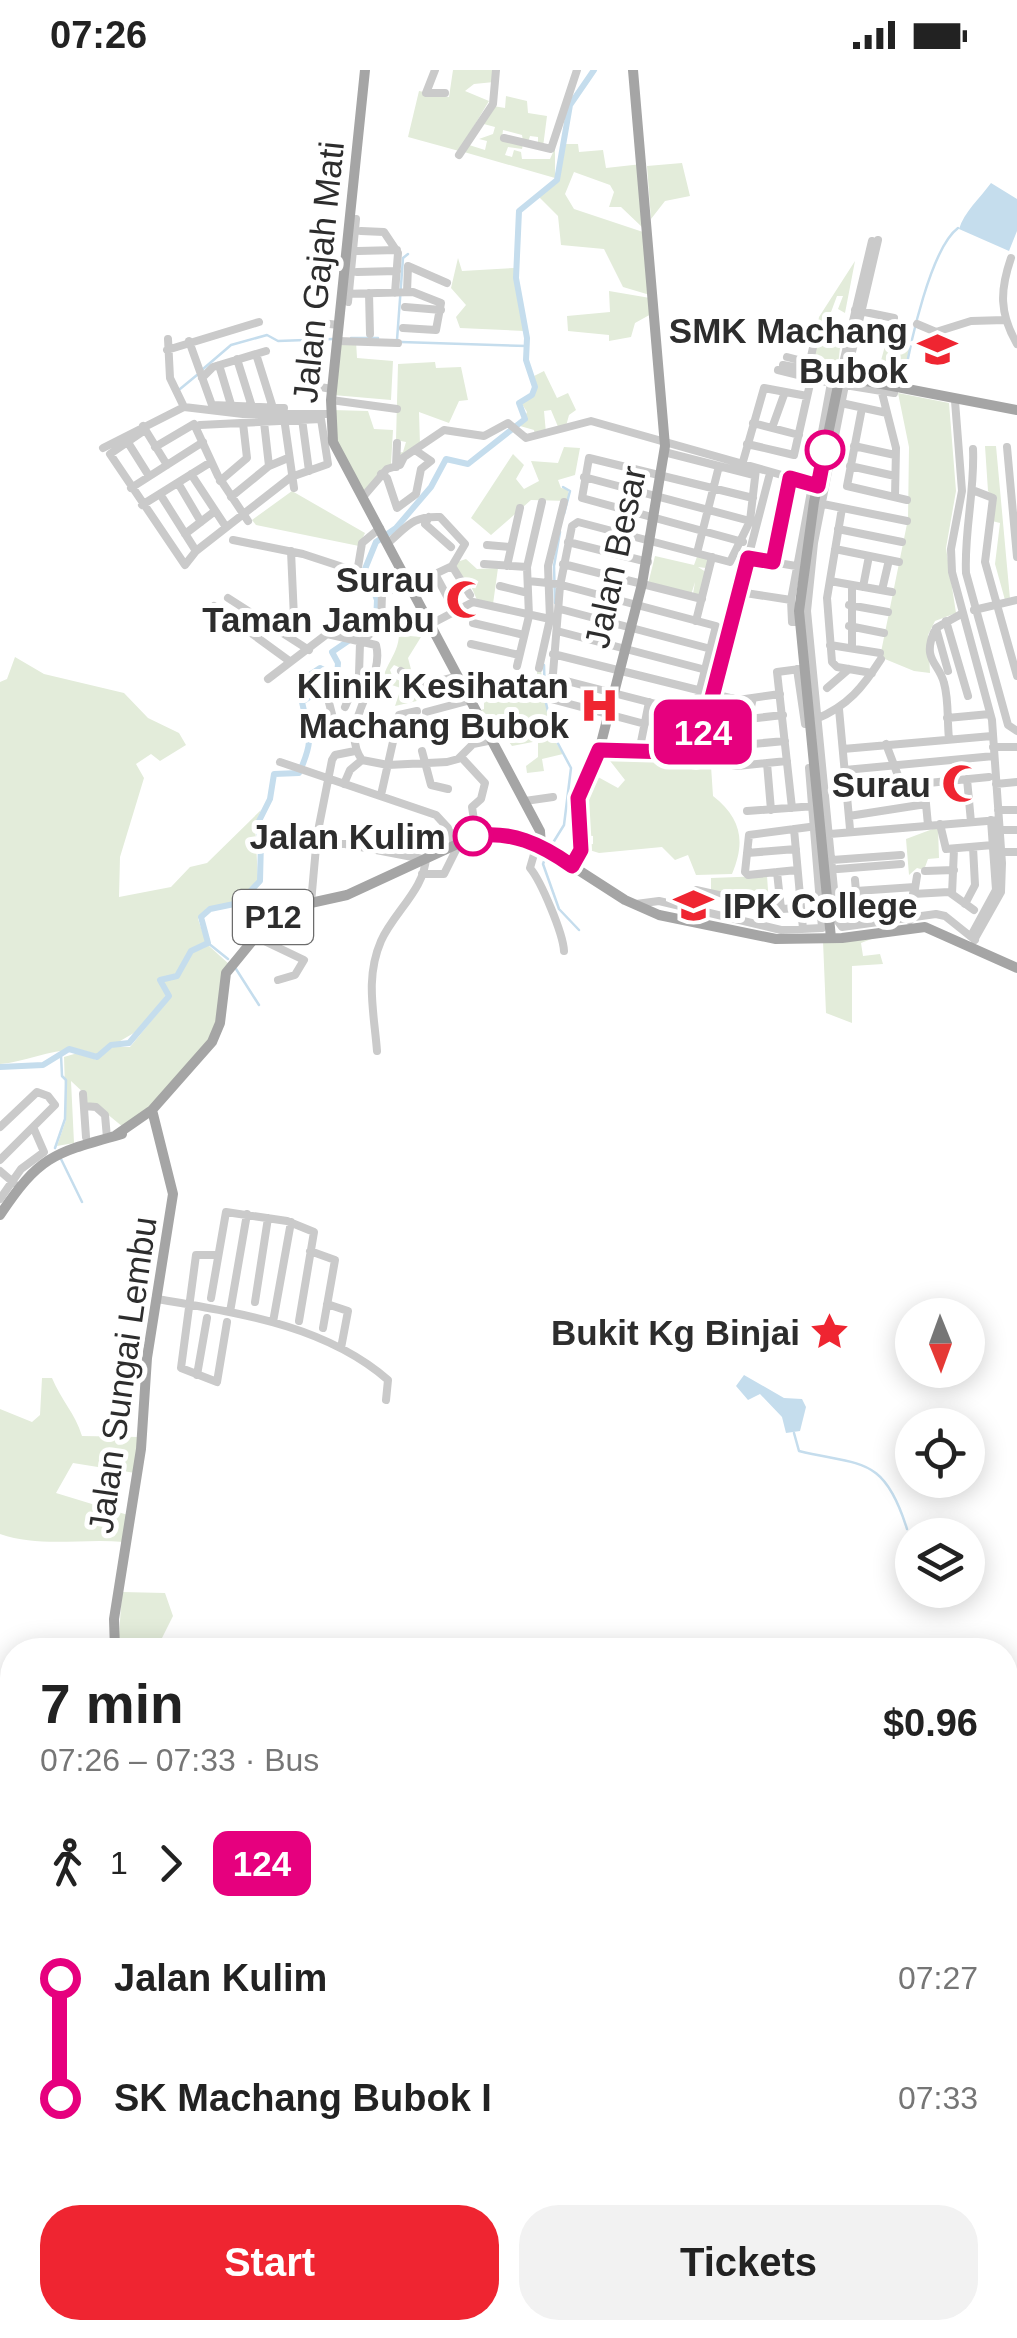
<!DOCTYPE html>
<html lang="en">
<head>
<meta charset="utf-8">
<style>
	body { margin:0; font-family:Helvetica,sans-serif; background:#f2f2f2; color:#222; height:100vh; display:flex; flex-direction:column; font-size:38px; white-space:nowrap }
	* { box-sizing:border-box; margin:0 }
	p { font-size:32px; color:#767676 }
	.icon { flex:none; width:55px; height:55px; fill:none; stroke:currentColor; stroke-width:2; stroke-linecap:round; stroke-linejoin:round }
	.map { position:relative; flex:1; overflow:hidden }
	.drawer { position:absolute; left:0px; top:1568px; width:1018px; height:702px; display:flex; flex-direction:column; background:#fff; border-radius:40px 40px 0 0; box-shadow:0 5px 25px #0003 }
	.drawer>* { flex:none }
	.badge { padding:0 20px; border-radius:15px; font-size:35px; line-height:65px }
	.needle { width:65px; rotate:179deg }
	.tools { position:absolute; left:895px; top:1228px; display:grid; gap:20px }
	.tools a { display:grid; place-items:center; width:90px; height:90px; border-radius:50%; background:#fff; box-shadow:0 5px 25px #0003; font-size:50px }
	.map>.badge { position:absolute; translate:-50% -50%; box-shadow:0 0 0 5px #fff }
	.legs { display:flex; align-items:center; gap:15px; height:110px; padding:0 40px; font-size:32px }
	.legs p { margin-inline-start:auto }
	.summary { display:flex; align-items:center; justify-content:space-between; height:170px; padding:0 40px }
	h1 { font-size:55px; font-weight:800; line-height:75px }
	.primary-button { display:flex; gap:20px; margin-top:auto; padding:20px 40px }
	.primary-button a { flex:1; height:115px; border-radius:40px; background:#ef2531; color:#fff; font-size:40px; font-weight:800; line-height:115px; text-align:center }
	.primary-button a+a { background:#f2f2f2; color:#222 }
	ul { padding:0 40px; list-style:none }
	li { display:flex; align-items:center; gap:35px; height:120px; font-size:38px }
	li i { display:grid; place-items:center; width:15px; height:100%; margin:0 12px; background:currentColor }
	li i::after { content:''; width:25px; height:25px; margin:-12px; border:8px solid; border-radius:50%; background:#fff }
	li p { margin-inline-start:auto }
	li:first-child i { background:linear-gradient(#0000 50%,currentColor 0) }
	li:last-child i { background:linear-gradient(currentColor 50%,#0000 0) }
	.status { display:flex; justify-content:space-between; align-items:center; height:70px; padding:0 50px; background:#fff; direction:ltr }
	.status svg { height:28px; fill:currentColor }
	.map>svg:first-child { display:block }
</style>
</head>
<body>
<div class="status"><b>07:26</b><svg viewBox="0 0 49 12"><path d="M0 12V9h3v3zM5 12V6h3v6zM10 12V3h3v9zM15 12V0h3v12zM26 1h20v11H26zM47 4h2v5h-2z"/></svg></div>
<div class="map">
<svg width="1017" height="2268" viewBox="0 0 1017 2268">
	<rect width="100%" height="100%" fill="#fff"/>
	<!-- green -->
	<path fill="#e3ecda" d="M453 0H494V12L474 14 465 21 489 31 459 81 408 67 419 21 449 27Z
		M506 26 527 31 528 43 547 46 543 77 538 75V67L530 66 528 72 523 71 522 65 503 60 502 68 523 74 522 79 508 77 505 85 512 87 514 80 521 82 522 89H550L555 78V108L464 82 469 75 485 80 487 71 479 69 493 64 495 57 480 53 493 36 505 38Z
		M561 74H578L579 82 603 80 606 98 642 94V157L621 137H609L614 122 610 115 574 102 565 124 574 139 646 163 650 225 623 217 604 179 561 175 558 146 537 125 558 111Z
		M682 93 690 126 665 131 651 149 647 96Z
		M458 188 462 201 514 198 524 261 460 258 456 247 466 235 451 218Z
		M855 191 845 243 838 239 843 226H837L831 242 836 245 830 249 843 252 838 295 816 293 811 297 819 247Z
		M609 221 650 228 653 243 635 253 631 267 609 271V265L568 261 567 246 610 242Z
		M891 254 906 257 903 270 911 272 904 311 877 305Z
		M339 270 356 271 357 288 393 291 391 330 333 325Z
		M435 292 436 298 461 297 468 330 459 331 449 353 419 342 420 375 395 393 396 383 403 382 406 372 396 370 398 294Z
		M544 301 557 328 568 323 576 340 569 345 566 356 559 359 551 340 544 341 546 363 535 365 534 360 520 356 527 342 522 334 537 317 534 306Z
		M898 323 949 333 956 421 946 478 956 543 935 551 928 565 930 603 914 601 880 587 908 449 909 377Z
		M332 340 368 341 374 359 393 360 391 394 363 422 340 387Z
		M985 376H996L1010 529 1005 530 995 494 1000 453 992 451 995 428 988 421Z
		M564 377 580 378 575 405 558 410 561 418 568 419 569 431 531 430 491 465 471 448 513 384 524 395 516 409 524 419 539 411 531 391 558 393Z
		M292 421 365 463 359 476 256 455 252 450Z
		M698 484 709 487 706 498 698 497 706 502 699 526 693 524 695 512 691 525 648 514 655 486 694 495Z
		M466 489 477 499 498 498 493 534 477 530 468 509 463 511 454 493Z
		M399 565 421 567 408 588 412 603 394 595 390 600 393 608 411 615 409 623 421 622V630L395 636 401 618 382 612C386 593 398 584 399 565Z
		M15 587 44 604 124 623 148 648 179 663 186 675 160 691 151 684 136 694 144 708 120 787 119 827 171 817 190 797 207 793 261 740 255 755 258 810 238 831 207 838 198 849 206 872 189 880 176 904 158 910 166 925 139 960 96 985C69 970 31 992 0 994V612L7 609Z
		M456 598 468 615 537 616V601H541L552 666 563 684 542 689 544 701 527 703 526 696 538 687V671L512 676 505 667 495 670 490 662 519 658 516 648 485 651 478 641 484 639V631L473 629 521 626V617L467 619Z
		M609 682 667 684 711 696 713 726C741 748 746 771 732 804L696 805 688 785 675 790 662 777 599 783 586 779 585 775 593 774V766L582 765 580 734 589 707 594 716 598 707 618 718 625 710 607 687Z
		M938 757 939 788 928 789 924 800 917 798 909 805 906 769Z
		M767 806 769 834 711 820V808Z
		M874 868 861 873 863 886 880 884 883 894 852 896V953L826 943 823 871Z
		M208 875 230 895C225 914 224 939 215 957 196 996 157 1033 123 1057L95 1034H84L86 1025 71 1011 74 1073 57 1076 66 1050 64 987 81 982 96 990 113 977H130L170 928 162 911 178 908 192 882Z
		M42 1308H52C61 1330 75 1343 82 1366L139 1367 135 1403 73 1393 56 1423 128 1445 124 1472C82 1468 41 1478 0 1464V1339L32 1352 40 1345Z
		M122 1522 165 1523 173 1546 156 1580H118Z"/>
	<!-- water -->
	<path fill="#c5dded" d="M991 113 1017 129V161L1009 181 959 159C964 142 980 128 991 113Z
		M744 1305 784 1328 802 1329 806 1337 800 1361 786 1363 782 1347 760 1324 748 1330 736 1316Z
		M602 2258H807L788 2268H611Z
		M855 2258H949L955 2268H848Z"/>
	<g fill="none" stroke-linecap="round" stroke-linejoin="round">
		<!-- stream -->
		<path stroke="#c5dded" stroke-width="2.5" d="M351 268H378
			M397 270 403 188 408 184
			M401 272 527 276
			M203 299 231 275 267 265 278 271 333 269
			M904 311C910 273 931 178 958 158
			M180 319 197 305
			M563 417 570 421 564 444
			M555 533 554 496 560 462
			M544 595 545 629 554 666 571 698 564 755 551 776
			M547 783 543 794 559 839 579 860
			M208 873 228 889
			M236 899 259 935
			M55 1078 65 1049 66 1010 62 1006 61 985
			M61 1089 82 1132
			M794 1363 799 1381C861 1396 884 1385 907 1459"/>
		<!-- river -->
		<path stroke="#c5dded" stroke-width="6" d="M0 997 43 995 69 979 97 987 111 975 129 973 169 926 160 910 177 906 191 881 208 873 201 847 210 839 239 833 260 811 261 771 257 755 270 729 274 704 299 703C315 668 309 664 302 632L314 624 305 615V608L320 598 337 607 338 593 332 582 376 552 377 530 365 499 376 472 396 458 431 417 446 389 468 394 525 349 519 333 532 325 535 317 526 290 527 268 516 208 519 141 557 110 570 35 594 0"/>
		<!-- minor -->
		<path stroke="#cacaca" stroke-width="8" d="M435 0 426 23H445
			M504 68 551 79 577 0
			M459 85 493 34 496 0
			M361 161 384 162 398 183 395 223
			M878 170 848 299 895 312
			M358 181 397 180
			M1011 188C1000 220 999 243 1017 274
			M357 202 397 201
			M407 222 408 196 447 213
			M369 223 370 264
			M343 224 413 222 441 233 436 260 403 258
			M348 232 356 149
			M405 237 441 240
			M855 240 894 248
			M320 253 339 255
			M917 254 936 262 971 251 1005 250
			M168 269 170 308 184 337
			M800 270 814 273 808 300
			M189 271 212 335 284 338
			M338 271 398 273
			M167 280 259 252
			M256 284 273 338
			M787 287 810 293
			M237 289 253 340
			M219 295 232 338
			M783 295 840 306 872 171
			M778 300 831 313 791 530 792 552H799
			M202 308 213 297 266 281
			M314 316 332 319
			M881 319 896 378 895 427
			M894 323 845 315 814 473 807 541 837 850 842 857 936 844 945 846 975 870
			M331 330 397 339
			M955 331 962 421 951 479 952 502 992 650 1002 793 1001 822 974 870
			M841 333 887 343
			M862 338 847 416 907 430
			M284 348 294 418
			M302 349 309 401
			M264 352 269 396
			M753 353 799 365
			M143 356 167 395
			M772 358 785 322
			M145 360 110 384 185 495 196 481 291 407 328 394 321 349 200 355
			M127 371 149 406
			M747 374 794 385 812 305
			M854 376 895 385
			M155 377 194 354 218 406 248 451
			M1007 377 1017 487
			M103 378 184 337 243 344H330
			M973 379C975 421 964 461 966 503L1008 655 1017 661
			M664 382 754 405
			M742 395 764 318 807 326
			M850 396 895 406
			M396 397 397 373
			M191 404 226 457
			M381 404 387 408 397 438 416 424 421 399 431 391 415 380
			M584 407 750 451
			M220 411 247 388 243 353
			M178 413 201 452
			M131 418 203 372
			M975 421 993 428 985 492 1017 606
			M160 424 196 481
			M231 427 269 396 288 388
			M363 427 387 399 400 395 404 387 444 360 484 366 508 353 526 368 591 351 817 415
			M818 433 907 451
			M142 435 211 392
			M842 438 827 528 832 592 837 597 872 603
			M429 447 425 454 451 477
			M838 459 902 472
			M185 464 215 441
			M233 470 303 484 361 503
			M568 472 648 492
			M743 472 582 428 589 388 753 428
			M388 473C408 456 412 446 440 447L465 474 452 496
			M487 475 511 477
			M835 479 899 492
			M697 483 719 396
			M748 488 796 496
			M773 492 790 408
			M484 494 527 497
			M563 494 702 529
			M452 496 435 504 455 541
			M452 496 470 525
			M507 496 520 438
			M357 503 362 473 380 458
			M528 511 558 514 716 556 686 675
			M830 511 892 522
			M852 515V578
			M500 516 528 523
			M863 517 869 486
			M882 520 889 490
			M739 522 791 530
			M228 528 309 580
			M849 535 888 542
			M214 536 288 590
			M560 539 711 579
			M974 540 1017 530
			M696 551 712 487
			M946 551 968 626
			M473 553 524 565
			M431 554 473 532 550 549
			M410 555 428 550
			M849 556 884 563
			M557 561 706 600
			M934 562C922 590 939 593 944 613 949 630 947 651 949 669
			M285 564 294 548 291 481
			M360 573 381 554 382 524 408 513
			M360 573 359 604 372 612
			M471 574 519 585
			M830 575 880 583
			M553 584 738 630 780 624
			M517 596 529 546 527 497 542 432
			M539 598 550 549 548 496 564 432
			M797 599 805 654
			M401 601 423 615 458 606
			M948 601 936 558 963 543
			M322 604 349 625
			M551 607 695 644
			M268 609 327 564 376 575C386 612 336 653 362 690
			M329 613 326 621 333 648
			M827 618 849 599
			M345 637 359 605
			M839 639 850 759
			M426 642 471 630
			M947 648 990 644
			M748 649 783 645
			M816 649C848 636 863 617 881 589
			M645 654 551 629 560 516 572 456 578 452 730 492 750 451 756 399
			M886 674 902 716
			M742 675 785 671
			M993 677H1017
			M843 679 992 666
			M422 681 431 715 448 719
			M599 681 669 682 737 696 787 691
			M639 682 649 632
			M664 682 673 639
			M696 689 769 407
			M280 692 436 745 448 758 456 780 444 804H422
			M767 693 771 740
			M716 694 732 628
			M737 696 753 628
			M845 700 994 686
			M967 709 971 752
			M924 713 928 755
			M344 714 350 700 362 690 388 695 447 692 458 689 473 674 493 670
			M996 714 1017 712
			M847 721 989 707
			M381 725 399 645 417 641
			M525 731 553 727
			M792 738 777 602 800 599
			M998 740H1017
			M747 741 815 736
			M849 746 926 734
			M940 754 946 779 993 775
			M794 759 803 859
			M1003 760H1017
			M830 764 999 750
			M452 765 474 750 472 737 481 729 485 713 461 687
			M316 774H345L423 789
			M537 774 530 798C541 811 563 863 564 881
			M1001 782H1017
			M747 783 796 779
			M832 790 901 785
			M838 799 901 794
			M797 800 748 805 745 802 749 765 817 756
			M925 801 954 800
			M777 802 781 839
			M855 810 857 832
			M856 821 915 817
			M913 824 949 822 974 840
			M952 824 954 779
			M311 833 317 766 332 690 335 685 355 681
			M636 834 659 831 781 860 822 858 809 698
			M965 834 975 815 973 777
			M688 838 696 820 781 839 801 838
			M910 850 917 806
			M254 866 304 890 295 905 278 910
			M971 866 996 820 991 750
			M377 981C374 942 365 908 381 871 394 842 425 819 426 787
			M83 1024 86 1067
			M84 1036 96 1037 105 1045 107 1068
			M0 1057 37 1022 48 1026 55 1035 0 1090
			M0 1101 14 1113
			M0 1129 21 1099 44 1082 34 1059
			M310 1181 335 1190 323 1258
			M218 1185H196L181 1298 217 1312 227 1252
			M211 1228 226 1142 287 1151 314 1162 299 1251
			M157 1229C238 1243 325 1255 388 1310L386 1330
			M255 1232 268 1148
			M327 1234 348 1241 341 1278
			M230 1242 247 1144
			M273 1252 291 1152
			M197 1305 207 1248
			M0 1858 12 1846
			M596 2258 603 2268
			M954 2258 970 2268"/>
		<!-- major -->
		<path stroke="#a5a5a5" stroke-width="10" d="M365 0 331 330 333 372 540 761 541 776
			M572 796 581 780 579 723 599 681 642 514 665 376 633 0
			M831 868 799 541 814 432 840 306 1017 340
			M116 1065 152 1040 212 972 220 953 226 903 271 848 297 836 347 825 477 765H510L541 776 625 830 659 845 776 869 842 868 925 857 1017 898
			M0 1145C40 1085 54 1083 122 1064
			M115 1580 114 1549 141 1379 147 1288 173 1124 152 1040
			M89 2268 94 2258"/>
	</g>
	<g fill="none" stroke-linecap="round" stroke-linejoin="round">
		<defs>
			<path id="line-1" d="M473 766C511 760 541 774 572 796L581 780 578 728 599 680 670 682 696 689 748 488 773 492 790 408 818 416 825 380"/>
		</defs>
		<!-- line-1 casing -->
		<use href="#line-1" stroke="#fff" stroke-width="22"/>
		<!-- line-1 -->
		<use href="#line-1" stroke="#e6007e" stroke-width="15"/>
	</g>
	<!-- icons -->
	<defs>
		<symbol id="school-bare" viewBox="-9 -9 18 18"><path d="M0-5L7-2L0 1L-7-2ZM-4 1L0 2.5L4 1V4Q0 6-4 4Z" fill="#ef2531" stroke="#fff" stroke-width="2.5" paint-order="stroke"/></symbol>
		<symbol id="mosque-bare" viewBox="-9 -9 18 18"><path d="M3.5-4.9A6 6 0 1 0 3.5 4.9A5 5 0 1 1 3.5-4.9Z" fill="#ef2531" stroke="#fff" stroke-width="2.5" paint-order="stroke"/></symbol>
		<symbol id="hospital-bare" viewBox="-9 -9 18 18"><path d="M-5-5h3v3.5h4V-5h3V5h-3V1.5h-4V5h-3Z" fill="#ef2531" stroke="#fff" stroke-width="2.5" paint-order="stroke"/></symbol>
		<symbol id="university-bare" viewBox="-9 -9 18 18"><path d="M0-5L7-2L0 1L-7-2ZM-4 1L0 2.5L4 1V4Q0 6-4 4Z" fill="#ef2531" stroke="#fff" stroke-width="2.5" paint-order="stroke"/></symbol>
		<symbol id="sight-bare" viewBox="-9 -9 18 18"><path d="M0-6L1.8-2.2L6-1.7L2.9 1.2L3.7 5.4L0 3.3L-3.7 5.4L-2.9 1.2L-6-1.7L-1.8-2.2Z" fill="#ef2531" stroke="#fff" stroke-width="2.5" paint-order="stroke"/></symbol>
	</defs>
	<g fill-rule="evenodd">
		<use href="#school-bare" x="910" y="252" width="55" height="55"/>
		<use href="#mosque-bare" x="438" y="502" width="55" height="55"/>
		<use href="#hospital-bare" x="572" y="608" width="55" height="55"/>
		<use href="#mosque-bare" x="934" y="686" width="55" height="55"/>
		<use href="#university-bare" x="666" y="808" width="55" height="55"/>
		<use href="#sight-bare" x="802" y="1234" width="55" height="55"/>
	</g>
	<!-- markers -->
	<g fill="#fff" stroke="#e6007e" stroke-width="5">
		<circle cx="825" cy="380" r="18"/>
		<circle cx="473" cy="766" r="18"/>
	</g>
	<g text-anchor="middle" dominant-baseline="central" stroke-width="10" stroke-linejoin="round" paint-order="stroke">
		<!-- shield labels -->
		<rect fill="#fff" stroke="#6c6c6c" stroke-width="2.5" x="233" y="820" width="80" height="54" rx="8"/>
		<g font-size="32" font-weight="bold" fill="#2d2d2d">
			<text x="273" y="847">P12</text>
		</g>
		<!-- street labels -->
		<g font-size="35" fill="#2d2d2d" stroke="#fff">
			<text transform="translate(318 202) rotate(-84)">Jalan Gajah Mati</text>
			<text transform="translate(615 487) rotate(-78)">Jalan Besar</text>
			<text transform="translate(122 1305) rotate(-82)">Jalan Sungai Lembu</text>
		</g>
		<!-- poi labels -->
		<g font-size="35" font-weight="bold" fill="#2d2d2d" stroke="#fff" text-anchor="end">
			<text x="908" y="260">SMK Machang<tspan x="908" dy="40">Bubok</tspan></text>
			<text x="435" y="509">Surau<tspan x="435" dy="40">Taman Jambu</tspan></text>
			<text x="569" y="615">Klinik Kesihatan<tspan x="569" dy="40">Machang Bubok</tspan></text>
			<text x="931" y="714">Surau</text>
			<text x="723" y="835" text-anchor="start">IPK College</text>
			<text x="800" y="1262">Bukit Kg Binjai</text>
		</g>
		<!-- stop labels -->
		<g font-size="35" font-weight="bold" fill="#2d2d2d" stroke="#fff" text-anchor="end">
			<text x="446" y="766">Jalan Kulim</text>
		</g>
	</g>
</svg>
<div class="tools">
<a><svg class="needle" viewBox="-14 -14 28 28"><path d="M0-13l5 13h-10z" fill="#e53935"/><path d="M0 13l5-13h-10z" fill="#767676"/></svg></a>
<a><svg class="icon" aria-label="locate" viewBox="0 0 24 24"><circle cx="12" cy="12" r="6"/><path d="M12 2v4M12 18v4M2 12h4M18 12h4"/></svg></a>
<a><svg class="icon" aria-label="layers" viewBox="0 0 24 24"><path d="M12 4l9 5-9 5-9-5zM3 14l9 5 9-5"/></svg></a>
</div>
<b class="badge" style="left:703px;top:662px;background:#e6007e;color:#fff">124</b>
<section class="drawer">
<div class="summary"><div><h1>7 min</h1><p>07:26 – 07:33 · Bus</p></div><b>$0.96</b></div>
<div class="legs"><svg class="icon" aria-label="walk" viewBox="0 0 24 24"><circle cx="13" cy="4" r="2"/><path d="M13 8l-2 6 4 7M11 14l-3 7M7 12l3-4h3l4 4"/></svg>1<svg class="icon" aria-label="forward" viewBox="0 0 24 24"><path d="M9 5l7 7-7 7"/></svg><b class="badge" style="background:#e6007e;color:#fff">124</b></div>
<ul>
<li><i style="color:#e6007e"></i><b>Jalan Kulim</b><p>07:27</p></li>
<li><i style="color:#e6007e"></i><b>SK Machang Bubok I</b><p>07:33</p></li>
</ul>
<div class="primary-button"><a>Start</a><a>Tickets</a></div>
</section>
</div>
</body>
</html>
